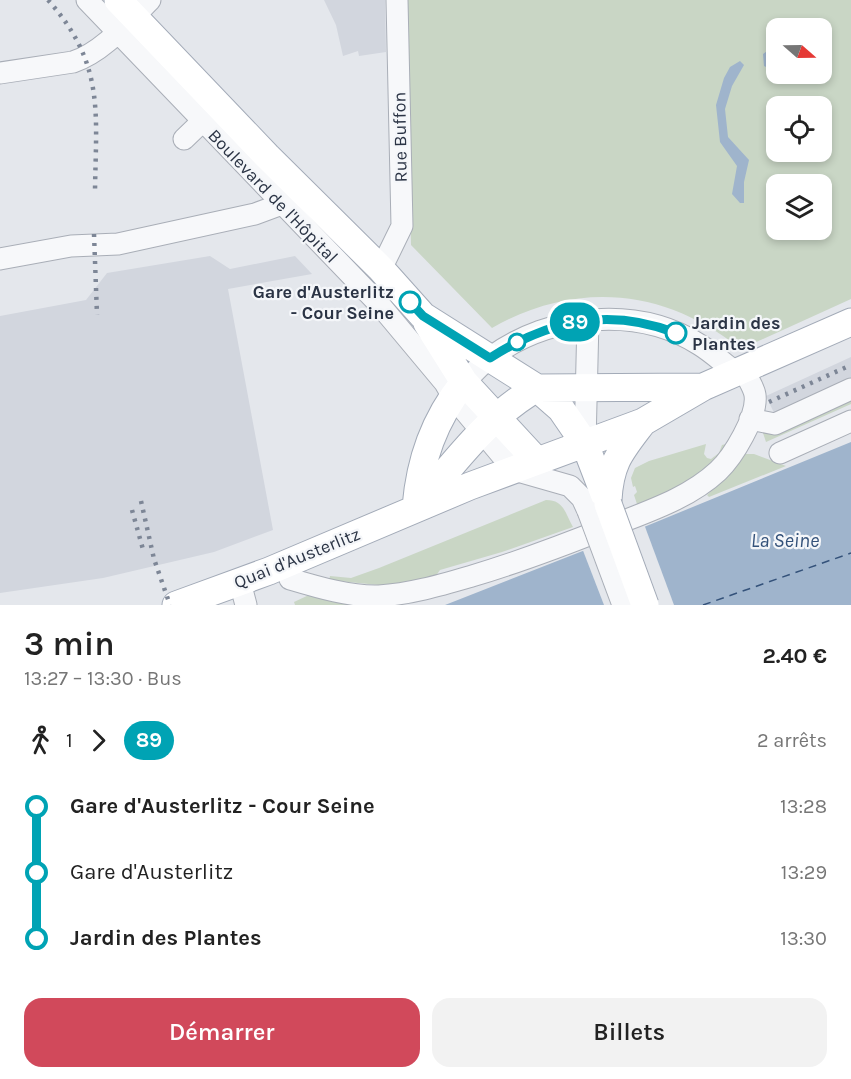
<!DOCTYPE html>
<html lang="fr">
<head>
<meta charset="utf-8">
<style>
	body { margin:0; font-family:Karla,sans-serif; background:#f2f2f2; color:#222; height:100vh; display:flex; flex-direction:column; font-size:22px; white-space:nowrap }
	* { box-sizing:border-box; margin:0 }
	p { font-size:20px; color:#767676 }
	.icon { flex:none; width:33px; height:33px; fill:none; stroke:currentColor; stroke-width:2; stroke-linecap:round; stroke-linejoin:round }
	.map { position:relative; height:605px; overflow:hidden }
	.sheet { display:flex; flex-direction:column; background:#fff; flex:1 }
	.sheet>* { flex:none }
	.badge { padding:0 12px; border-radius:20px; font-size:21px; line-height:39px }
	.needle { width:39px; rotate:110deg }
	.buttons { position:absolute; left:766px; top:18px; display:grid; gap:12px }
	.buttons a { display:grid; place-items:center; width:66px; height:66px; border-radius:12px; background:#fff; box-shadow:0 3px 9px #0003; font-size:30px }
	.map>.badge { position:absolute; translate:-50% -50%; box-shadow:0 0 0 3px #fff }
	.legs { display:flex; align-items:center; gap:9px; height:66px; padding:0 24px; font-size:20px }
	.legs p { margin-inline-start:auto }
	.headline { display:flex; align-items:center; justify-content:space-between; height:102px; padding:0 24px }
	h1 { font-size:33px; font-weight:600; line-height:45px }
	.button { display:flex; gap:12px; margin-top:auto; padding:12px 24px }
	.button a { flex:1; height:69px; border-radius:18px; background:#d1495b; color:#fff; font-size:24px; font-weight:600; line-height:69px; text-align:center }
	.button a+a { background:#f2f2f2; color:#222 }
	ul { padding:0 24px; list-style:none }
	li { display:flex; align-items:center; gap:21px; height:66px; font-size:22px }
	li i { display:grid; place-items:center; width:9px; height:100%; margin:0 8px; background:currentColor }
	li i::after { content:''; width:15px; height:15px; margin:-8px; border:4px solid; border-radius:50%; background:#fff }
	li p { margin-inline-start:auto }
	li:first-child i { background:linear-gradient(#0000 50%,currentColor 0) }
	li:last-child i { background:linear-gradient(currentColor 50%,#0000 0) }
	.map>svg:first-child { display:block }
</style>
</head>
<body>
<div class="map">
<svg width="851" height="605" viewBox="0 0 851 605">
	<rect width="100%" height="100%" fill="#e4e7ec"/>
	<!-- built -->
	<path fill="#d2d6de" d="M324 0H385L386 52 359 56 358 51 343 56 336 25Z
		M210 256 230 269 295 256 312 274 228 289 273 530 214 552 103 578 0 593V316L86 300 107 273Z
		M851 357V379L775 415 766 396Z"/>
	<!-- green -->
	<path fill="#c9d6c5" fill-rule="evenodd" d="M406 0H851V299L741 349C665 288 576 280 492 328L411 245ZM777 28H822V74H777ZM777 106H822V152H777ZM777 184H822V230H777Z
		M851 397V404L766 442 763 433 774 432Z
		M706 444 704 454 707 458 711 459 719 453 722 445 726 444C703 478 674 491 639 510L634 495 637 492 635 486 633 487 631 478 635 468 649 461Z
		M744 454H754L786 466 709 497 707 495 725 478Z
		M546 500C564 500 565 513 573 527L502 552 440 570 435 577 388 586 329 580 330 576 351 578 379 568Z
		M311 594 342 603 378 605H295L294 602Z"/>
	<!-- water -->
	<path fill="#9fb4cc" d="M770 49H777V69L772 70 764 66 763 54Z
		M740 61 744 65 732 86 725 109 728 137 749 160 744 182V203H740L732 194 737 166 720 142 716 105 724 78 730 67Z
		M851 442V605H445L644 527Z"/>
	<!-- pier -->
	<path fill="#e4e7ec" d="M644 524 674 605H604L582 548Z"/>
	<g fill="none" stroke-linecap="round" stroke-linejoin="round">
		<!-- ferry -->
		<path stroke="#34527a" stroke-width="1.5" stroke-dasharray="8 6" stroke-linecap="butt" d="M703 605 851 553"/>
		<defs>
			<path id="minor" d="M87 0 379 304 445 383 453 397 514 470 570 486 582 498 588 511
				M0 73 73 62C103 52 128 22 150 0
				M184 139 212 112
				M0 259 71 246 118 244 255 214 282 204
				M381 269 402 226 397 0
				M464 382C473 374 481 364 491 357 550 314 637 305 700 345 713 353 724 364 737 373
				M750 419 775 424 851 389
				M585 444 588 320
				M780 453 851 421
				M290 579C317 587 350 597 379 596 411 594 441 585 472 576 519 562 564 545 609 527 646 512 688 499 718 471 733 457 758 416 755 395 754 387 747 378 744 370
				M240 582 246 605"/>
			<path id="major" d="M118 0 267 156 381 269 423 316 537 388 561 409 585 444 608 504
				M427 323 464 382 537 461
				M608 500C610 462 621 451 643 422
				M419 504C454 463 489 415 537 388L701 387
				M416 507C420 460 434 420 464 382
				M176 605 269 571 470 486 643 422 703 387 851 322"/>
		</defs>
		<!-- minor casing -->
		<use href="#minor" stroke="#a9aeb7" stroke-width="23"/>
		<!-- major casing -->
		<use href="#major" stroke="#a3abb8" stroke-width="29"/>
		<!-- minor -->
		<use href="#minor" stroke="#f7f8fa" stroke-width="21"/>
		<!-- major -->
		<use href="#major" stroke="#fff" stroke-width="27"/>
		<!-- rail -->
		<path stroke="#7d8696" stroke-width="4.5" stroke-dasharray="3 6" stroke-linecap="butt" d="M48 0C105 64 96 112 95 191
			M94 234 97 315
			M769 402 851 365
			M141 501 154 559 170 605
			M132 510 144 553"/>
		<defs>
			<path id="minor-bridge" d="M588 511 623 605"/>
			<path id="major-bridge" d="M608 504 645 605"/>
		</defs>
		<!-- minor-bridge casing -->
		<use href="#minor-bridge" stroke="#a9aeb7" stroke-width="23" stroke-linecap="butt"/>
		<!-- major-bridge casing -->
		<use href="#major-bridge" stroke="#a3abb8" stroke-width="29" stroke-linecap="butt"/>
		<!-- minor-bridge -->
		<use href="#minor-bridge" stroke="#f7f8fa" stroke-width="21"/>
		<!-- major-bridge -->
		<use href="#major-bridge" stroke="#fff" stroke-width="27"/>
	</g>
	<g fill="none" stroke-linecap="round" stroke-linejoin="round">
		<defs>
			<path id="line-1" d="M410 302 423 316 490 358C549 320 609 307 676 333"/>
		</defs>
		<!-- line-1 casing -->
		<use href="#line-1" stroke="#fff" stroke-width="14"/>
		<!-- line-1 -->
		<use href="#line-1" stroke="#00a3b4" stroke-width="9"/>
	</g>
	<!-- markers -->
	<g fill="#fff" stroke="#00a3b4" stroke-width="3">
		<circle cx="410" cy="302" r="10"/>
		<circle cx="676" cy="333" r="10"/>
		<circle cx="517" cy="342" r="8"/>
	</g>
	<g text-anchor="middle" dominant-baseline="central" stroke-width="4.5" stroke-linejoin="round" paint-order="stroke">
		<!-- street labels -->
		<g font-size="18" fill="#2b3445" stroke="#f4f6f9">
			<text transform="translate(400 137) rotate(-91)">Rue Buffon</text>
			<text transform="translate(273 196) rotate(46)">Boulevard de l'Hôpital</text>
			<text transform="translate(297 558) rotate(-22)">Quai d'Austerlitz</text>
		</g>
		<!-- stop labels -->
		<g font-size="18" font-weight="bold" fill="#2b3445" stroke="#f4f6f9" text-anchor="end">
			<text x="394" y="292">Gare d'Austerlitz<tspan x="394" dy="21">- Cour Seine</tspan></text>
			<text x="692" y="323" text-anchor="start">Jardin des<tspan x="692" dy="21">Plantes</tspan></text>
		</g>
		<!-- water labels -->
		<g font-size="20" font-style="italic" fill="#34527a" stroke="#f4f6f9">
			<text x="785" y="540">La Seine</text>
		</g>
	</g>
</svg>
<div class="buttons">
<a><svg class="needle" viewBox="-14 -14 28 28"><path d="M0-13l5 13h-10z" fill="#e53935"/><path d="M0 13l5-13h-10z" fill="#767676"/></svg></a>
<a><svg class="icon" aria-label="locate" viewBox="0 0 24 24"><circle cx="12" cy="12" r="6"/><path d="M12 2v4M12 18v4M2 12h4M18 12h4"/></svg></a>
<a><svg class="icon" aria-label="layers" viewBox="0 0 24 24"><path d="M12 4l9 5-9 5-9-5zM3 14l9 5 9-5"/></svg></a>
</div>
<b class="badge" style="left:575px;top:322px;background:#00a3b4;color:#fff">89</b>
</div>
<section class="sheet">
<div class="headline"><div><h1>3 min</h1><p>13:27 – 13:30 · Bus</p></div><b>2.40 €</b></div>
<div class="legs"><svg class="icon" aria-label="walk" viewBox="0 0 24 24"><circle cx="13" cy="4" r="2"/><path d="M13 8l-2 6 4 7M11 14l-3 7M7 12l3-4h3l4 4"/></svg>1<svg class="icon" aria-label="forward" viewBox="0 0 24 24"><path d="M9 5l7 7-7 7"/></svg><b class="badge" style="background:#00a3b4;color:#fff">89</b><p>2 arrêts</p></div>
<ul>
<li><i style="color:#00a3b4"></i><b>Gare d'Austerlitz - Cour Seine</b><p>13:28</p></li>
<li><i style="color:#00a3b4"></i><span>Gare d'Austerlitz</span><p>13:29</p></li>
<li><i style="color:#00a3b4"></i><b>Jardin des Plantes</b><p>13:30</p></li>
</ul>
<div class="button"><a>Démarrer</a><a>Billets</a></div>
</section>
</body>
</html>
